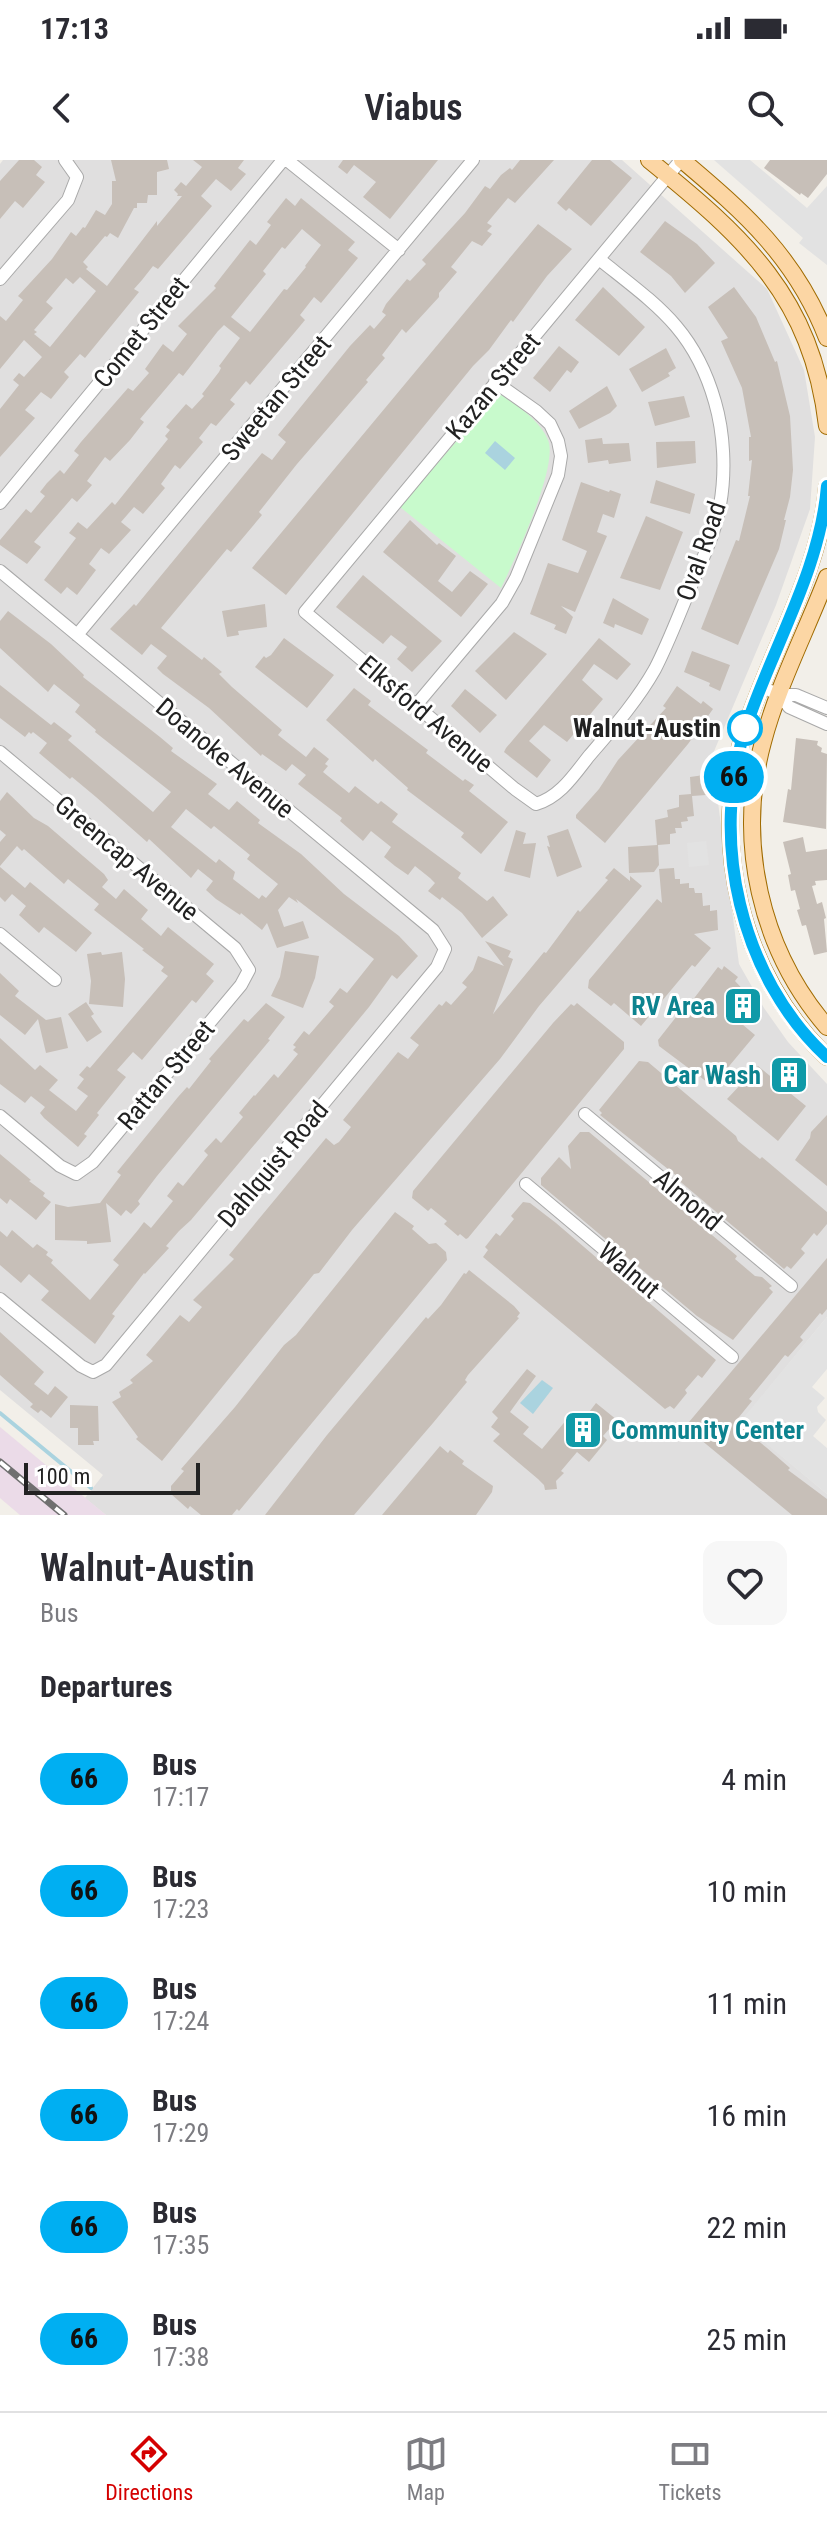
<!DOCTYPE html>
<html lang="en">
<head>
<meta charset="utf-8">
<style>
	body { margin:0; font-family:"Roboto Condensed",sans-serif; background:#f7f7f7; color:#2b2b33; height:100vh; display:flex; flex-direction:column; font-size:30px; white-space:nowrap }
	* { box-sizing:border-box; margin:0 }
	p { font-size:26px; color:#7c7c81 }
	.icon { flex:none; width:44px; height:44px; fill:none; stroke:currentColor; stroke-width:2; stroke-linecap:round; stroke-linejoin:round }
	.map { position:relative; height:1355px; overflow:hidden }
	.sheet { display:flex; flex-direction:column; background:#fff; flex:1 }
	.sheet>* { flex:none }
	.badge { padding:0 16px; border-radius:26px; font-size:28px; line-height:52px }
	.scale { position:absolute; left:24px; bottom:20px; width:176px; box-sizing:border-box; padding-left:8px; border:4px solid #222; border-top:0; font-size:22px; line-height:28px; white-space:nowrap; color:#222; -webkit-text-stroke:6px #fff; paint-order:stroke }
	.map>.badge { position:absolute; translate:-50% -50%; box-shadow:0 0 0 4px #fff }
	h2 { padding:0 40px; font-size:30px; line-height:72px }
	.round { display:grid; place-items:center; flex:none; width:84px; height:84px; border-radius:16px; background:#f7f7f7 }
	.summary { display:flex; align-items:center; justify-content:space-between; height:136px; padding:0 40px }
	h1 { font-size:38px; font-weight:600; line-height:60px }
	ul { padding:0; list-style:none }
	li { display:flex; align-items:center; gap:24px; height:112px; padding:0 40px }
	li div { flex:1 }
	li b { display:block; font-size:30px }
	li em { font-style:normal }
	li .badge { min-width:88px; font-weight:700; text-align:center }
	.status { display:flex; justify-content:space-between; align-items:center; height:56px; padding:0 40px; background:#fff; direction:ltr }
	.status svg { height:22px; fill:currentColor }
	header { display:flex; justify-content:space-between; align-items:center; height:104px; padding:0 40px; background:#fff; font-size:36px; font-weight:600 }
	.menu { display:flex; justify-content:space-around; align-items:center; height:112px; border-top:2px solid #e1e1e2; background:#fff; font-size:22px; color:#7c7c81 }
	.menu a { display:grid; justify-items:center; gap:4px }
	.menu .on { color:#d40000 }
	.map>svg:first-child { display:block }
</style>
</head>
<body>
<div class="status"><b>17:13</b><svg viewBox="0 0 49 12"><path d="M0 12V9h3v3zM5 12V6h3v6zM10 12V3h3v9zM15 12V0h3v12zM26 1h20v11H26zM47 4h2v5h-2z"/></svg></div>
<header><svg class="icon" aria-label="back" viewBox="0 0 24 24"><path d="M15 5l-7 7 7 7"/></svg>Viabus<svg class="icon" aria-label="search" viewBox="0 0 24 24"><circle cx="10" cy="10" r="6"/><path d="M15 15l6 6"/></svg></header>
<div class="map">
<svg width="827" height="1355" viewBox="0 0 827 1355">
	<rect width="100%" height="100%" fill="#f2efe9"/>
	<!-- residential -->
	<path fill="#e0dfdf" d="M3 0H622L767 129 804 210 815 277 810 349 776 445 712 596 739 804 764 848 788 882 827 924V1157L741 1262 827 1334V1355H106L85 1338 103 1315 0 1230V4Z"/>
	<!-- industrial -->
	<path fill="#ebdbe8" d="M0 1267 106 1355H20L0 1338Z"/>
	<!-- park -->
	<path fill="#c8facc" d="M498 233C515 244 540 260 548 280 559 306 514 401 501 428L400 347Z"/>
	<!-- parking -->
	<path fill="#e2e2e2" d="M714 0H750L807 48 827 26V105L799 83 803 78Z
		M706 681 709 705 689 707 687 683Z
		M827 1157V1209L812 1227 825 1238 817 1247 818 1252 826 1260 813 1276 827 1288V1334L740 1262Z"/>
	<!-- water -->
	<path fill="#aad3df" d="M495 281 515 298 505 310 485 293Z
		M542 1220 553 1228 533 1254 520 1243Z"/>
	<g fill="none" stroke-linecap="round" stroke-linejoin="round">
		<!-- stream -->
		<path stroke="#aad3df" stroke-width="4" d="M0 1253 91 1328"/>
	</g>
	<!-- building -->
	<path fill="#c7bfb8" fill-rule="evenodd" d="M19 0H34L42 7 36 15 45 22 23 48 15 41 0 59V21Z
		M111 0H167L169 9 157 12V35H148L147 43H137V48H134L118 78 110 73 107 77 105 76 83 102 88 107 86 109 107 126 157 61V66L182 36H177L178 34 174 30 181 22 186 26 202 7 193 0H244L238 8 246 14 231 31 216 19 201 36 212 46 158 109 153 106 142 120 134 129 139 132 85 198 80 194 64 212 69 217 51 239 41 232 25 250 35 258 0 297V249L19 225 13 220 19 213 24 217 42 197 24 180 0 209V156L6 161 23 140 18 136 52 99 71 72 76 76 83 67 85 68 96 50 105 55 112 44V21H116ZM80 117 96 131 50 187 34 174 37 172 34 170 53 148 46 142 66 118 73 124Z
		M343 0H438L390 59 363 37 376 22 354 5 347 14 338 7Z
		M520 0H554L515 43 508 38 487 63 492 66 487 71 492 74 482 86 472 81 451 107 457 112 439 133V137L406 173 402 169 382 195 385 198 366 220 368 222 297 304 259 352 262 355 231 392 227 389 161 468 202 500 204 497 222 512 219 514 232 527 282 570 278 575 306 597 314 587 329 599 325 604 328 606 323 612 349 633 355 626 378 644 381 641 398 654 392 662 461 713 458 718 487 741 493 736 508 755 482 778 462 753 442 737 440 740 428 731 435 723 430 718 415 706 408 715 395 706 384 697 391 687 371 671 363 681 340 661 342 658 298 624 306 615 292 604 286 611 262 594 261 596 209 548 163 514 157 508 167 496 151 484 142 495 110 469 134 444 136 446 262 293 272 300 286 282 278 275 350 186 370 165 374 169 386 155 382 152 386 144 407 119 410 121 426 104 422 100 465 53 485 26 490 29 501 15 510 8 512 10Z
		M592 0H610L632 18 591 66 569 48 566 51 557 43Z
		M770 0H827V14L808 38 801 33 800 35 764 8Z
		M286 38 295 46 301 38 355 82 348 90 358 98 321 143 314 137 300 155 305 160 295 172 250 225 246 221 230 240 235 244 216 266 211 263 199 278 203 282 180 309 175 305 161 324 165 328 143 354 134 347 121 362 131 370 109 394 101 388 89 404 96 410 77 435 67 427 61 434 44 420 76 378 69 373 78 362 87 369 112 342 115 345 168 279 165 276 170 270 166 267 186 244 192 249 204 236 202 234 219 212 221 208 219 206 240 178 224 165 218 171 183 216 179 213 140 259 144 262 130 280 110 301 105 297 87 321 92 325 77 342 72 338 34 382 41 387 27 404 0 385V380L26 349 31 353 45 336 40 332 47 323 60 310 64 314 79 295 74 291 81 282 128 228 133 231 149 213 145 209 163 184 173 192 187 174 178 166 216 128 214 126 250 80 256 85 271 65 267 62ZM302 69 321 85 305 106 306 107 287 130 284 129 250 172 231 157 266 114 263 111 282 87 285 89Z
		M665 61 697 84 715 103 685 133 671 116 640 92Z
		M538 64 572 89 547 116 513 162 511 160 489 190 473 206 286 435 252 408Z
		M603 127 645 167 619 196 575 160Z
		M734 127 756 157 775 202 777 201 790 256 793 310 790 337 784 360H786L779 389 738 485 701 469 736 380 739 381 750 336H748L752 300 749 301V277H751L742 228 721 181 728 178 708 147Z
		M559 186 579 202 571 213 567 210 550 232 533 218Z
		M666 188 676 208 668 213 670 216 642 232 629 209Z
		M607 226 617 246 610 253 579 269 569 251Z
		M684 236 690 257 655 266 648 242Z
		M602 278 603 284 629 283 631 301 609 304 608 300 588 303 585 280Z
		M695 281 696 303 657 308 656 282Z
		M656 320 695 334 690 354 650 343Z
		M581 322 609 332 610 330 621 334 614 358 603 354 597 372 607 376 575 452 561 446 573 457 566 474 554 469 556 465 530 454 548 403 578 413 587 391 562 380Z
		M646 356 683 372 660 430 620 418Z
		M410 360 437 385 439 383 456 396 438 421 452 432 470 411 488 424 461 457 383 392Z
		M363 415 442 481 412 512 397 499 407 487 391 475 383 484 336 447Z
		M613 438 649 459 642 475 615 464 614 468 603 463Z
		M265 444 267 467 238 471 239 475 227 477 222 451Z
		M8 451 51 484 84 515 83 517 160 577 173 588 171 591 217 624 208 634 229 650 237 641 260 660 258 663 301 694 344 734 399 776 418 796 397 819 392 815 369 847 308 921 191 1060 179 1071 166 1086 169 1088 145 1114 144 1113 112 1154 115 1156 95 1184 41 1140 49 1131 29 1114 21 1123 0 1105V1071L7 1077 12 1070 33 1088 37 1084 48 1092 46 1095 53 1100 51 1103 90 1140 119 1105 113 1100 138 1070 144 1062 151 1068 173 1041 167 1036 178 1022 183 1026 208 995 204 991 216 978 221 983 243 957 239 953 254 935 255 936 274 914 278 918 298 894 293 890 296 887 293 885 304 871 309 875 334 846 329 842 340 828 347 833 374 799 296 739 298 743 289 737 278 750 284 767 303 761 309 778 277 788 267 763 262 770 241 753 240 755 216 739 206 730 213 721 198 709 191 718 149 679 147 682 96 637 72 617 70 619 39 593 47 583 33 572 31 574 29 572 25 577 0 558V525L51 565 54 562 72 576 68 580 153 652 171 632 95 572 96 570 75 552 80 545 54 524 48 532 0 488V461ZM186 649 211 669 214 666 250 695 247 699 278 724 266 738 262 735 259 739 233 719 235 712 219 699 216 703 171 667Z
		M514 472 547 494 506 540 475 511Z
		M284 478 334 515 307 548 255 507 264 496 266 498 271 495Z
		M599 478 631 504 617 520 594 504 582 520 603 539 567 582 544 565 529 581 551 600 537 618 504 592 506 588Z
		M692 491 730 505 720 531 709 526 710 523 684 512Z
		M677 526 701 544 703 541 713 549 688 584 605 683 576 658V655L599 629 618 600 666 548 663 546Z
		M354 528 371 541 368 545 428 590 426 593 463 621 465 619 474 625 469 631 508 662 481 694 461 677 464 673 407 630 408 628 375 599 373 602 326 560Z
		M465 529 497 555 480 573 451 546Z
		M796 578 818 581 817 585 822 588 821 592 827 594 826 669 783 662 788 629 791 630Z
		M704 615 706 635 692 636 694 656 687 657 688 661 681 662 682 668H675L676 673 670 674V684L658 685 659 705 654 712 629 713 628 687 657 685 655 660 668 657 667 650 679 647V635L691 634 690 617Z
		M7 632 34 658 48 666 104 714 108 720 102 727 116 739 124 729 148 750 141 759 161 776 168 767 214 804 206 814 214 821 196 843 192 840 142 900 133 892 117 910 126 917 97 953 99 955 84 974 87 976 78 987 44 958 40 953 45 947 31 936 25 943 0 924V878L35 910 40 905 58 920 49 930 76 951 88 936 77 928 84 919 79 915 87 906 90 908 168 816 161 811 164 807 142 790 144 789 94 750 99 744 68 719 64 724 24 689 22 691 17 686 0 706V682L6 675 0 670V641Z
		M568 669 582 707 557 717 547 686 550 687 547 676Z
		M516 670 526 673 523 684 536 683 530 718 504 711Z
		M803 677 806 692 827 689V720L815 721 816 725 812 726 817 744 822 742 826 758 824 759 827 792 814 795 806 765 802 766 797 750 800 749 795 730 791 731 788 715 791 714 783 682Z
		M0 707 25 728 30 722 92 773 76 792 44 767 39 773 30 765 19 755 26 746 12 734 5 742 0 737Z
		M614 708 630 721V716L642 726 539 846 500 899 352 1070 319 1113 314 1114 162 1301 136 1279 138 1277 112 1242 121 1237 119 1232 133 1223 130 1220 153 1201 146 1195 180 1155 189 1162 202 1147 193 1140 234 1099 229 1095 326 978 334 985 339 982 351 967 343 960 398 892 408 899 419 885 410 878 439 844 442 846 446 841 451 845 467 827 462 823 473 810 478 796 504 806 485 781 511 791 508 797 513 799 493 854 544 792 546 793 578 750 580 752 608 720 605 718Z
		M674 708 675 719H680V724L689 723V728H694L695 733H702L703 746 710 745V751L717 750 718 770 694 774 711 788 695 807 692 805 641 866 614 843 611 846 588 828 589 820 657 739 662 743 659 709Z
		M285 791 319 796 315 818 303 848 271 836 280 817Z
		M101 792 102 795 122 792 125 819 123 847 89 844 91 821 87 794Z
		M724 806 738 817 735 821 753 840 736 859 755 875 715 923 711 925 659 886 658 880 680 852 682 854 718 807 722 810Z
		M0 813 19 831 15 836 46 860 61 857 68 888 46 893 38 859 25 875 0 855Z
		M86 842 94 854 91 856 102 872 87 882 68 854Z
		M266 843 285 857 268 879 270 880 157 1016 138 1041 140 1044 131 1054 126 1050 121 1056 106 1043 111 1082 87 1084V1081L55 1080V1044L68 1047 100 1043 121 1015 117 1012 178 937 187 927 189 929 211 901 209 899 244 859 248 862Z
		M577 843 624 882V889L468 1078 466 1079 460 1074 458 1076 444 1064 447 1061 431 1048 428 1051 412 1038 413 1031 553 863 571 844 574 846Z
		M639 901 648 902 736 976 738 981 760 999 762 997 827 1052V1064L817 1076 814 1073 801 1089 805 1093 791 1109 787 1106 784 1109 676 1018 678 1017 600 955 602 953 599 950Z
		M758 906 776 921 789 906 798 914 785 929 806 946 778 981 727 939Z
		M827 955V1026L795 1000 810 978 811 972Z
		M580 972H589L737 1096 735 1099 755 1116 762 1117 772 1126 769 1128 773 1132 733 1180 697 1156 541 1025V1018L559 997 571 1009 568 986Z
		M0 994 31 1020 29 1021 45 1033 43 1036 51 1042 36 1060 10 1039 7 1044 0 1038Z
		M523 1042 530 1043 556 1063 716 1200 702 1218 698 1215 685 1230 687 1233 674 1249 670 1246 665 1249 483 1097 488 1090 485 1087 496 1073 500 1076 514 1059 511 1056Z
		M395 1052 414 1066 412 1069 429 1084 436 1083 446 1092 447 1100 239 1351 237 1349 232 1355H201L190 1346 188 1349 171 1334V1326L184 1311 181 1309 235 1247 284 1185 296 1175Z
		M827 1098V1149L822 1155 820 1153 800 1177 803 1180 788 1197 785 1195 763 1222 749 1239 752 1241 735 1262 767 1288 790 1308 788 1310 827 1339V1355H792L689 1270 693 1266 689 1262Z
		M469 1110 514 1146 520 1153 517 1157 519 1158 468 1215 465 1220 467 1222 433 1263 354 1355H265L327 1275 426 1157 428 1159 441 1145 464 1113 466 1114Z
		M0 1172 44 1212 34 1224 48 1235 55 1226 68 1237 51 1258 41 1250 38 1253 30 1247 33 1244 0 1215Z
		M527 1209 536 1216 510 1252 529 1267 523 1274 542 1289 573 1252 583 1260 596 1243 617 1260 603 1276 607 1280 589 1302 577 1292 561 1311 564 1313 556 1321 557 1329 545 1330 544 1325 538 1319 493 1281 500 1274 491 1267 498 1258 492 1252Z
		M70 1245 98 1246 99 1281H93L94 1285H78V1268H70Z
		M440 1286 448 1293 450 1290 464 1301 462 1304 493 1326 492 1332 476 1355H382Z"/>
	<g fill="none" stroke-linecap="round" stroke-linejoin="round">
		<defs>
			<path id="minor" d="M287 0 399 90
				M599 99C655 144 694 168 715 242 724 273 726 312 720 345 716 370 704 396 694 419 681 449 670 480 655 509 637 541 613 568 589 596 574 615 560 637 536 644L515 629 305 452 681 0
				M0 119 68 40 77 17 65 0
				M0 343 283 0
				M0 411 433 770 445 789 437 807 106 1205 93 1212 81 1206 0 1139
				M77 475 473 0
				M771 531 780 535H796L827 548
				M780 535 789 547 827 564
				M417 544 502 443 516 418 558 315 561 296 558 281 550 264 536 251 495 222
				M0 592 235 788 249 810 241 825 93 1002 76 1014 60 1006 0 956
				M0 774 55 820
				M585 954 791 1126
				M526 1024 732 1197"/>
			<path id="major" d="M649 0C744 77 812 137 827 266
				M682 0C745 53 796 98 827 178
				M827 327C820 411 772 488 746 567 708 679 741 816 827 897
				M827 417C806 472 778 525 763 582 736 681 760 789 827 867"/>
		</defs>
		<!-- minor casing -->
		<use href="#minor" stroke="#a9a9a9" stroke-width="14"/>
		<!-- major casing -->
		<use href="#major" stroke="#a06b00" stroke-width="18"/>
		<!-- minor -->
		<use href="#minor" stroke="#fff" stroke-width="12"/>
		<!-- major -->
		<use href="#major" stroke="#fcd6a4" stroke-width="16"/>
		<defs>
			<path id="rail" d="M0 1302 64 1355"/>
		</defs>
		<!-- rail casing -->
		<use href="#rail" stroke="#707070" stroke-width="7"/>
		<!-- rail -->
		<use href="#rail" stroke="#fff" stroke-width="4" stroke-dasharray="12" stroke-linecap="butt"/>
	</g>
	<g fill="none" stroke-linecap="round" stroke-linejoin="round">
		<defs>
			<path id="line" d="M827 326C820 411 772 488 746 567 709 679 740 817 827 897"/>
		</defs>
		<!-- line casing -->
		<use href="#line" stroke="#fff" stroke-width="18"/>
		<!-- line -->
		<use href="#line" stroke="#00aff2" stroke-width="12"/>
	</g>
	<!-- icons -->
	<defs>
		<symbol id="building-square" viewBox="-11 -11 22 22"><rect x="-9" y="-9" width="18" height="18" rx="4" fill="#0f9aa8" stroke="#fff"/><path d="M-4-6H4V6H1V3H-1V6H-4ZM-2.5-4.3h1.7v1.8h-1.7ZM.8-4.3h1.7v1.8H.8ZM-2.5-1h1.7V.8h-1.7ZM.8-1h1.7V.8H.8Z" fill="#fff"/></symbol>
	</defs>
	<g fill-rule="evenodd">
		<use href="#building-square" x="721" y="824" width="44" height="44"/>
		<use href="#building-square" x="767" y="893" width="44" height="44"/>
		<use href="#building-square" x="561" y="1248" width="44" height="44"/>
	</g>
	<!-- markers -->
	<circle fill="#fff" stroke="#00aff2" stroke-width="4" cx="745" cy="568" r="16"/>
	<g text-anchor="middle" dominant-baseline="central" stroke-width="6" stroke-linejoin="round" paint-order="stroke">
		<!-- street labels -->
		<g font-size="26" fill="#222" stroke="#fff">
			<text transform="translate(141 172) rotate(-51)">Comet Street</text>
			<text transform="translate(493 226) rotate(-50)">Kazan Street</text>
			<text transform="translate(276 238) rotate(-50)">Sweetan Street</text>
			<text transform="translate(701 391) rotate(-71)">Oval Road</text>
			<text transform="translate(426 554) rotate(40)">Elksford Avenue</text>
			<text transform="translate(225 598) rotate(40)">Doanoke Avenue</text>
			<text transform="translate(127 698) rotate(40)">Greencap Avenue</text>
			<text transform="translate(166 915) rotate(-50)">Rattan Street</text>
			<text transform="translate(273 1004) rotate(-50)">Dahlquist Road</text>
			<text transform="translate(688 1040) rotate(40)">Almond</text>
			<text transform="translate(629 1110) rotate(40)">Walnut</text>
		</g>
		<!-- stop labels -->
		<g font-size="26" font-weight="bold" fill="#222" stroke="#fff" text-anchor="end">
			<text x="721" y="568">Walnut-Austin</text>
		</g>
		<!-- culture labels -->
		<g font-size="26" font-weight="bold" fill="#0d838f" stroke="#fff" text-anchor="end">
			<text x="715" y="846">RV Area</text>
			<text x="761" y="915">Car Wash</text>
			<text x="611" y="1270" text-anchor="start">Community Center</text>
		</g>
	</g>
</svg>
<div class="scale">100 m</div>
<b class="badge" style="left:734px;top:617px;background:#00aff2;color:#111">66</b>
</div>
<section class="sheet">
<div class="summary"><div><h1>Walnut-Austin</h1><p>Bus</p></div><a class="round"><svg class="icon" aria-label="heart" viewBox="0 0 24 24"><path d="M12 20l-8-8c-3-5 5-10 8-4 3-6 11-1 8 4z"/></svg></a></div>
<h2>Departures</h2>
<ul>
<li><span class="badge" style="background:#00aff2;color:#111">66</span><div><b>Bus</b><p>17:17</p></div><em>4 min</em></li>
<li><span class="badge" style="background:#00aff2;color:#111">66</span><div><b>Bus</b><p>17:23</p></div><em>10 min</em></li>
<li><span class="badge" style="background:#00aff2;color:#111">66</span><div><b>Bus</b><p>17:24</p></div><em>11 min</em></li>
<li><span class="badge" style="background:#00aff2;color:#111">66</span><div><b>Bus</b><p>17:29</p></div><em>16 min</em></li>
<li><span class="badge" style="background:#00aff2;color:#111">66</span><div><b>Bus</b><p>17:35</p></div><em>22 min</em></li>
<li><span class="badge" style="background:#00aff2;color:#111">66</span><div><b>Bus</b><p>17:38</p></div><em>25 min</em></li>
</ul>
</section>
<nav class="menu">
<a class="on"><svg class="icon" aria-label="directions" viewBox="0 0 24 24"><path d="M12 3l9 9-9 9-9-9zM9 14v-3h6M13 9l2 2-2 2"/></svg>Directions</a>
<a><svg class="icon" aria-label="map" viewBox="0 0 24 24"><path d="M3 6l6-2 6 2 6-2v14l-6 2-6-2-6 2zM9 4v14M15 6v14"/></svg>Map</a>
<a><svg class="icon" aria-label="tickets" viewBox="0 0 24 24"><path d="M3 7h18v10H3zM15 7v10"/></svg>Tickets</a>
</nav>
</body>
</html>
